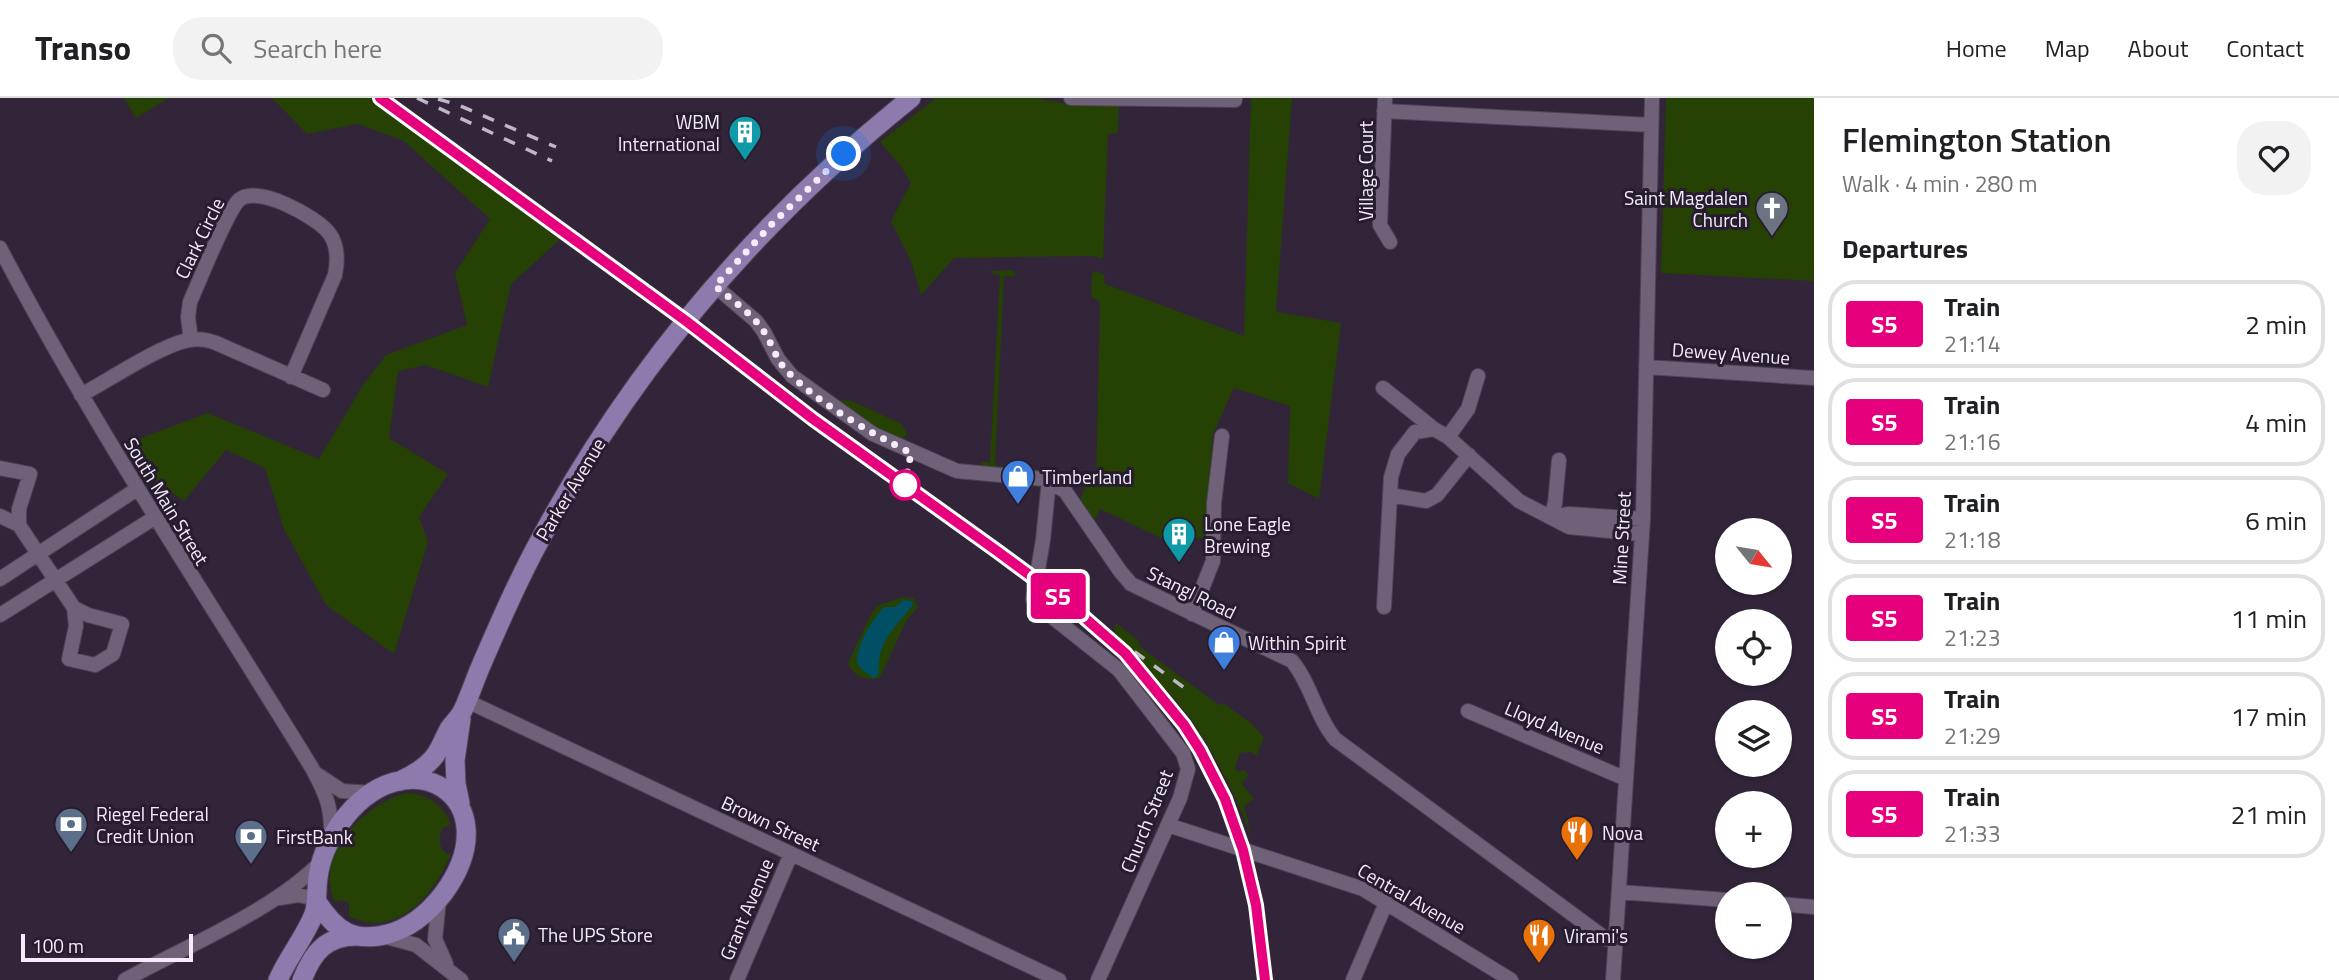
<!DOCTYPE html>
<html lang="en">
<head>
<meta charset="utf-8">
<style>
	body { margin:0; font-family:"Titillium Web",sans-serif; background:#f2f2f2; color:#202124; height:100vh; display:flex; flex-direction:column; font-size:26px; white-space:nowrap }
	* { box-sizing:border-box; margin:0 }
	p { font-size:23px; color:#757577 }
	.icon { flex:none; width:38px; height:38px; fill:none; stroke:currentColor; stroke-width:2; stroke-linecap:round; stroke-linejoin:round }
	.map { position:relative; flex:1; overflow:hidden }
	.sheet { display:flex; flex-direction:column; background:#fff; width:525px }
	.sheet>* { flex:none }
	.badge { padding:0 14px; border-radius:5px; font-size:24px; line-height:46px }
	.needle { width:46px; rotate:120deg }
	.buttons { position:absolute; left:1715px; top:420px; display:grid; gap:14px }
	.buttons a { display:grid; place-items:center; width:77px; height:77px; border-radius:50%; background:#fff; box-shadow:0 2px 5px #0004; font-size:35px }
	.scale { position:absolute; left:21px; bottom:18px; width:172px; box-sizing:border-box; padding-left:7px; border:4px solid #f4ecf9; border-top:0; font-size:19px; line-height:24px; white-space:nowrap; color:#f4ecf9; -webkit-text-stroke:5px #281c30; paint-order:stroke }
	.you { position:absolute; width:35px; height:35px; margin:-18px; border:5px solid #fff; border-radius:50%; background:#1a73e8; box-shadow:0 0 0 10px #1a73e833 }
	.map>.badge { position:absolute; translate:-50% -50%; box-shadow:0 0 0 4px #fff }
	h2 { padding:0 28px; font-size:26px; line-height:63px }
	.round { display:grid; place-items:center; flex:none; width:74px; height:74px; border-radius:28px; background:#f2f2f2 }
	.overview { display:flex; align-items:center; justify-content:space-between; height:119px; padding:0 28px }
	h1 { font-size:33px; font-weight:600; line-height:52px }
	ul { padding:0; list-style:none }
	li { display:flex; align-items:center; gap:21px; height:88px; margin:0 14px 10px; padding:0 14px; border:4px solid #e0e0e0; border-radius:28px }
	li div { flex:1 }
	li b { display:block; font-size:26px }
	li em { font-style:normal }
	li .badge { min-width:77px; font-weight:700; text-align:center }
	header { display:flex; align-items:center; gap:42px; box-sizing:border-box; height:98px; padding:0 35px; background:#fff; border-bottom:2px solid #e0e0e0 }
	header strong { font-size:33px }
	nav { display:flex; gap:38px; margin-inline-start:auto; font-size:24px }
	.search { width:490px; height:63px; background:#f2f2f2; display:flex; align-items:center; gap:18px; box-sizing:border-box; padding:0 24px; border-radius:28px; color:#757577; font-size:26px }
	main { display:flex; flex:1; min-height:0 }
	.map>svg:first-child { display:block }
</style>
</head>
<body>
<header>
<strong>Transo</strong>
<div class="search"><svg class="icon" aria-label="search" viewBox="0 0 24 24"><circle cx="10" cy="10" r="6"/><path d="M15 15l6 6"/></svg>Search here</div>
<nav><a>Home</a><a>Map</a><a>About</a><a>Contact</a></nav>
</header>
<main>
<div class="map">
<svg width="1814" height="882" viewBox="0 0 1814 882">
	<rect width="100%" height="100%" fill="#32253a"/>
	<!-- green -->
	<path fill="#254103" d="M124 0H169L136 20Z
		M272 0H383L567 135 511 186 488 289 426 267 398 273 389 340 448 376 419 419 428 444 394 556 326 507 284 431 265 370 226 352 184 403 144 375 130 344 208 315 319 361 363 287 386 257 467 227 455 175 490 121 404 43 358 26 307 36Z
		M936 0H1035L1063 5 1116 6 1119 10 1118 35 1108 36 1103 161 1093 158 954 160 921 197 911 163 891 123 911 85 901 68 880 44Z
		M1251 0H1292L1276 214 1341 225 1319 401 1288 385 1290 308 1234 290 1213 336 1204 440H1161L1100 411 1097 419 1093 421C1080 407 1078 405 1086 386L1096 385 1100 205 1091 198 1092 176 1096 173 1104 177 1105 186 1244 238Z
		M1666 0H1814V183L1661 175Z
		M1012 172 1016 176 1013 179 1004 178 995 367 1003 368 1005 371 982 370 981 364H990L1000 177 993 176 991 173Z
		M841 302 852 303 895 323 902 326 907 336 902 342 877 332 840 304Z
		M903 499 914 500 918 509 906 523 880 580C867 583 853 579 848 565L870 518 877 508Z
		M1116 525 1139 543 1140 549 1219 607 1223 605 1251 625 1264 640 1256 658 1251 654 1240 655 1235 670 1239 674 1245 672 1248 677 1242 686 1254 701 1244 708 1252 740C1236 698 1216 657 1190 620 1167 590 1139 564 1114 535Z
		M406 695C428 696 442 706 451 726L443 730C438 739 438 749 447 756L451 755C436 795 396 843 349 818V805L342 802 335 804C313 758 364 706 406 695Z"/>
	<!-- water -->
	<path fill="#004f65" d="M904 502 912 503 913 507C895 529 876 545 879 576L874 580 862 572 857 565C857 545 871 524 884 509H895Z"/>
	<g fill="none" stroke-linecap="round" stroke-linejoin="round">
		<defs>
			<path id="minor" d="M1071 0 1235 2
				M1385 0 1380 127 1390 144
				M1384 13 1651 27
				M0 150C94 330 206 497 312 670 326 696 332 709 331 739
				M715 188 756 223 764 234 778 261 792 278 873 336 957 373 1044 381 1065 393 1120 473 1131 486 1292 563C1311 586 1316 618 1335 641L1606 841H1615
				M191 242 188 219 190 204C199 184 227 113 239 102 257 86 317 119 329 135 338 147 338 162 335 177L291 279
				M1646 269 1814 280
				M1383 290 1434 331
				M81 297C109 282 161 247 189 242 199 240 208 242 216 245L323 292
				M1448 339 1468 311 1478 278
				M0 370 30 376 19 411V427L0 418
				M1049 382 1043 442 1033 501 1046 514 1119 572 1183 655 1188 671 1180 700 1098 882
				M1390 397 1426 403 1437 397 1469 357
				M1551 419 1569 416 1643 421
				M1551 419 1555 405 1559 362
				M19 427 74 510
				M0 481 137 391
				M1384 509 1391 379 1398 356 1415 334 1434 331 1448 339 1519 403 1569 429 1641 436
				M74 510 88 517 122 526 113 556 95 567 69 561 76 528Z
				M1192 516 1213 463 1214 405 1222 338
				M0 517 154 420
				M467 603 1059 882
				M1468 613 1626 681
				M318 677 342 693 373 695
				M1168 727 1363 791 1511 882
				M1619 794 1727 802
				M280 800 298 797 317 801
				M439 802 435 841 446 866
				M1780 806 1814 809
				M383 838 416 847 461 882
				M125 882C186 848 271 814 320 765
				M737 882 791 756
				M1353 882 1386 805
				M1613 882 1643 421 1652 0"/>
			<path id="major" d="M400 683C413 677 425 670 434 659 441 650 444 640 449 631 453 625 459 620 462 614 469 600 474 584 480 570 499 526 518 482 541 440 633 269 760 121 911 0
				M460 705 456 686 455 662 461 621
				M278 882C288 859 305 839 314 816 318 804 316 792 318 780 320 760 329 742 340 726 406 633 514 700 443 796 429 814 410 830 388 836 353 845 336 833 317 804
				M302 882C313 854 326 838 357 838"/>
		</defs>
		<!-- minor casing -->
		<use href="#minor" stroke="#4e4355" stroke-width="16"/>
		<!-- major casing -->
		<use href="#major" stroke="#4e4355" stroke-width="21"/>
		<!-- minor -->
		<use href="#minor" stroke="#6f6178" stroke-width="14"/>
		<!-- major -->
		<use href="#major" stroke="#8e7bad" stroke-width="19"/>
		<!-- rail -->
		<path stroke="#c0b7c6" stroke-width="3.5" stroke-dasharray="12 12" stroke-linecap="butt" d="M380 0C648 198 916 395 1186 591
			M417 0 552 63
			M438 1 458 7 556 49
			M1120 551 1184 627 1200 652 1225 701 1243 752 1256 807 1265 882"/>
	</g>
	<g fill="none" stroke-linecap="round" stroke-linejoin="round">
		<defs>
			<path id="line" d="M380 0 686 223 813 321 997 453 1070 507 1125 555 1184 627 1200 652 1225 701 1243 752 1256 807 1265 882"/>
		</defs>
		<!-- line casing -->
		<use href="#line" stroke="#fff" stroke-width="16"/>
		<!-- line -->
		<use href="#line" stroke="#e6007e" stroke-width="10"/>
		<!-- walk -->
		<path stroke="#f4ecf9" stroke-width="7" stroke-dasharray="0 12.6" d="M844 56 771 127 715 188C731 201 750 214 762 231 772 244 775 260 786 272 817 305 871 335 911 355L905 387"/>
	</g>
	<!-- icons -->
	<defs>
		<symbol id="building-pin" viewBox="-11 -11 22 30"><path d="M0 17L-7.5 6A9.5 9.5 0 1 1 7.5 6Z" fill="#0f9aa8" stroke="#281c30"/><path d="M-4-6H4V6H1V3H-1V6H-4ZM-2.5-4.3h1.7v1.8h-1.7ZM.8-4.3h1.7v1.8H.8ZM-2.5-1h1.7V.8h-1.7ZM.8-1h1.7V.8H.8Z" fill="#fff"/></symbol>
		<symbol id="church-pin" viewBox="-11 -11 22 30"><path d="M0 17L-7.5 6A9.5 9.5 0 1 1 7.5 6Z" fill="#6b7280" stroke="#281c30"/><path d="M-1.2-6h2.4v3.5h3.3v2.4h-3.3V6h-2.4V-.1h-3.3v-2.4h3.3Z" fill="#fff"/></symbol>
		<symbol id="shop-pin" viewBox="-11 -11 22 30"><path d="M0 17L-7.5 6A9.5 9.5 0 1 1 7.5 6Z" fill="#3f7fe0" stroke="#281c30"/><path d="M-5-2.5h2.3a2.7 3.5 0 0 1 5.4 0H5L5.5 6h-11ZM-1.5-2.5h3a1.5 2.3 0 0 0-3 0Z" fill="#fff"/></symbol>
		<symbol id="bank-pin" viewBox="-11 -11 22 30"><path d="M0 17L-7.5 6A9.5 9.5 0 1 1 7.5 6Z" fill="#5c6f8a" stroke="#281c30"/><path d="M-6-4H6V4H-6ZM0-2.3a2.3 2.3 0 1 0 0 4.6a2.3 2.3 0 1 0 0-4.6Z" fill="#fff"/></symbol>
		<symbol id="restaurant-pin" viewBox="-11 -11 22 30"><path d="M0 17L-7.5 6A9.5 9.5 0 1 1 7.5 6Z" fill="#e8710a" stroke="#281c30"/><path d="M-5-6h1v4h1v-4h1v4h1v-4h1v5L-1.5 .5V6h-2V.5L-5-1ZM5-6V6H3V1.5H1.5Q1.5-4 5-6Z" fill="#fff"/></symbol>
		<symbol id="civic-pin" viewBox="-11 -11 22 30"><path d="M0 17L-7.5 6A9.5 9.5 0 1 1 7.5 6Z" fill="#5c6f8a" stroke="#281c30"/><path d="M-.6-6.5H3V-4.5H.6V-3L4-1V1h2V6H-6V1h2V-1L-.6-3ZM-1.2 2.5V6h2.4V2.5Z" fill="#fff"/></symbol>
	</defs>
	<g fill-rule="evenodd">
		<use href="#building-pin" x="726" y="15" width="38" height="52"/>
		<use href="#church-pin" x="1753" y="91" width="38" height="52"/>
		<use href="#shop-pin" x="999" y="359" width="38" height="52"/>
		<use href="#building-pin" x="1160" y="417" width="38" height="52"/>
		<use href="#shop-pin" x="1205" y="525" width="38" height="52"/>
		<use href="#bank-pin" x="52" y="707" width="38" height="52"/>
		<use href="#restaurant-pin" x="1558" y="715" width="38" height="52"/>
		<use href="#bank-pin" x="232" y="719" width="38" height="52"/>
		<use href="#civic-pin" x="495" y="817" width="38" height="52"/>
		<use href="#restaurant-pin" x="1520" y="818" width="38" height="52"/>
	</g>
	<!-- markers -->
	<circle fill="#fff" stroke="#e6007e" stroke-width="3.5" cx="905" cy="387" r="14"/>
	<g text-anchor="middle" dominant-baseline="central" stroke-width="6" stroke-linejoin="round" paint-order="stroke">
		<!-- poi labels -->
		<g font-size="19" fill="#f4ecf9" stroke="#281c30" text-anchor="start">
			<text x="720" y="23" text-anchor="end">WBM<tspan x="720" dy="22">International</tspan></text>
			<text x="1748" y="99" text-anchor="end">Saint Magdalen<tspan x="1748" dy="22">Church</tspan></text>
			<text x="1042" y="378">Timberland</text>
			<text x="1204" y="425">Lone Eagle<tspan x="1204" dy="22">Brewing</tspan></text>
			<text x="1248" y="544">Within Spirit</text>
			<text x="96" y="715">Riegel Federal<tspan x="96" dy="22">Credit Union</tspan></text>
			<text x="1602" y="734">Nova</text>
			<text x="276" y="738">FirstBank</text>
			<text x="538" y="836">The UPS Store</text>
			<text x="1564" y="837">Virami's</text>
		</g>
		<!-- street labels -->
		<g font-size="19" fill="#f4ecf9" stroke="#281c30">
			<text transform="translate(1365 73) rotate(-90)">Village Court</text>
			<text transform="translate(199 140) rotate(-64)">Clark Circle</text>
			<text transform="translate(1731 255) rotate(4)">Dewey Avenue</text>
			<text transform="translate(570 391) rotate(-59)">Parker Avenue</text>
			<text transform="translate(167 403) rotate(59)">South Main Street</text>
			<text transform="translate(1621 440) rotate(-87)">Mine Street</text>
			<text transform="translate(1192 494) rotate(26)">Stangl Road</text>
			<text transform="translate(1555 629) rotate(23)">Lloyd Avenue</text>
			<text transform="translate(1146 723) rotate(-68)">Church Street</text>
			<text transform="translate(771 725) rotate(25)">Brown Street</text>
			<text transform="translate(1412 800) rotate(30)">Central Avenue</text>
			<text transform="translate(746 811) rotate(-67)">Grant Avenue</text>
		</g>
	</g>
</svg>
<div class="buttons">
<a><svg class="needle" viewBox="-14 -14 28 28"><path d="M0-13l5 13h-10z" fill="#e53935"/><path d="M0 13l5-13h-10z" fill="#757577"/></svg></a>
<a><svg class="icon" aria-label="locate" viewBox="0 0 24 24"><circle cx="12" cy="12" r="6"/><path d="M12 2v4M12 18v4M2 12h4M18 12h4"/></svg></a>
<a><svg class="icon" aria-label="layers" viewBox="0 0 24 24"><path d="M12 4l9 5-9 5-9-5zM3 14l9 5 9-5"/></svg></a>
<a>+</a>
<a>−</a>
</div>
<div class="scale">100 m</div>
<div class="you" style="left:844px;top:56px"></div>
<b class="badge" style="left:1058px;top:498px;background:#e6007e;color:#fff">S5</b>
</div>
<section class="sheet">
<div class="overview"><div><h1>Flemington Station</h1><p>Walk · 4 min · 280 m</p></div><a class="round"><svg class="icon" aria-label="heart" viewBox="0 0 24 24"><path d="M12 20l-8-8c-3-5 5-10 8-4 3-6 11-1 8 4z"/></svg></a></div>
<h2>Departures</h2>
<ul>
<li><span class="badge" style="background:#e6007e;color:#fff">S5</span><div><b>Train</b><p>21:14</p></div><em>2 min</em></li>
<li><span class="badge" style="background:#e6007e;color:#fff">S5</span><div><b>Train</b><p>21:16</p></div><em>4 min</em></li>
<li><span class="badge" style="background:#e6007e;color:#fff">S5</span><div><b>Train</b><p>21:18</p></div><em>6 min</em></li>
<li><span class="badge" style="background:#e6007e;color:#fff">S5</span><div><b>Train</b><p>21:23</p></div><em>11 min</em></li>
<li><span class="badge" style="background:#e6007e;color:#fff">S5</span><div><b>Train</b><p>21:29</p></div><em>17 min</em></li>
<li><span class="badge" style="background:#e6007e;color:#fff">S5</span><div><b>Train</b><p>21:33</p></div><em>21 min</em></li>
</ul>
</section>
</main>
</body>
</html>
